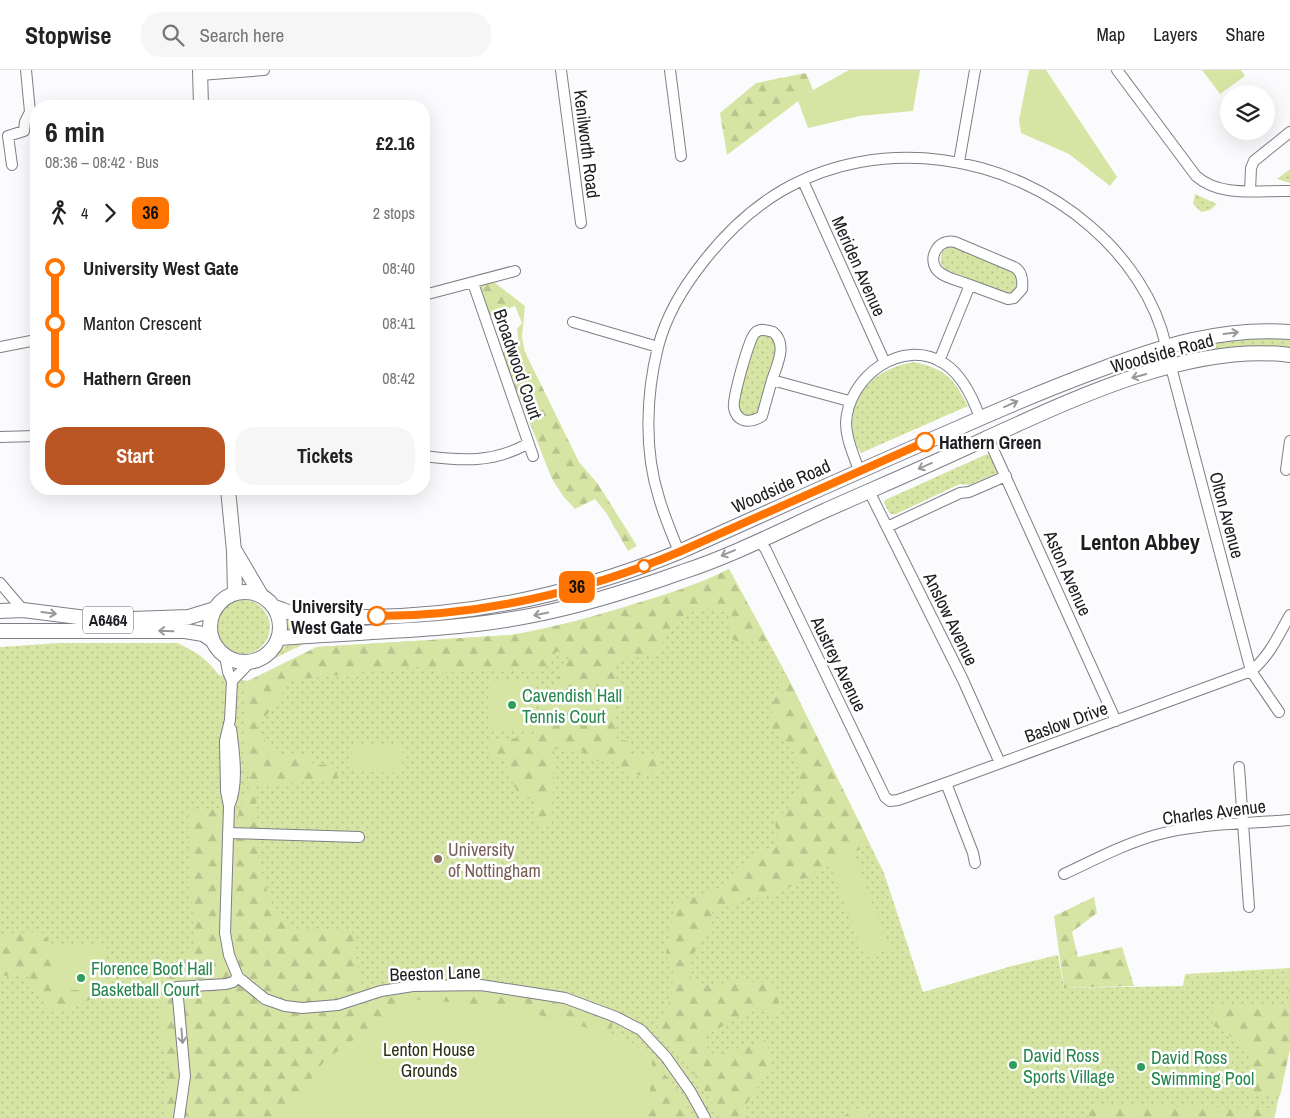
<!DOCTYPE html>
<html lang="en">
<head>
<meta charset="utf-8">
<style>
	body { margin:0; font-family:"Archivo Narrow",sans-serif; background:#f6f6f6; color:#222; height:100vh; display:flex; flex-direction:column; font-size:19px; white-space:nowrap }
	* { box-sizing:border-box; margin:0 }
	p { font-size:16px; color:#767676 }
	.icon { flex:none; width:28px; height:28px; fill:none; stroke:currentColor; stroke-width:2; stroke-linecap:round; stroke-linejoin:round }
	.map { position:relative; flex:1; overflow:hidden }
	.sheet { position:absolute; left:30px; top:30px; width:400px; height:395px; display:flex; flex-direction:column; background:#fff; border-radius:20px; box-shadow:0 5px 20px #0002 }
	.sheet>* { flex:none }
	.badge { padding:0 10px; border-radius:8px; font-size:18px; line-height:32px }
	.controls { position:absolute; left:1220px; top:15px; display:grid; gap:10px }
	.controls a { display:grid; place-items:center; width:55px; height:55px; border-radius:50%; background:#fff; box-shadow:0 5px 20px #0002; font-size:25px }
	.map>.badge { position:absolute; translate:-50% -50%; box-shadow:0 0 0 2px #fff }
	.legs { display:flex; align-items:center; gap:8px; height:55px; padding:0 15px; font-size:16px }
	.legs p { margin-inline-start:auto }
	.headline { display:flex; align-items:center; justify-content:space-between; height:85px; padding:0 15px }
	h1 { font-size:28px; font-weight:800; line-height:38px }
	.cta { display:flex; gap:10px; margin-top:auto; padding:10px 15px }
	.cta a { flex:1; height:58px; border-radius:20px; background:#ba5524; color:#fff; font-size:20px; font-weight:800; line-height:58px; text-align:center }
	.cta a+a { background:#f6f6f6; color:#222 }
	ul { padding:0 15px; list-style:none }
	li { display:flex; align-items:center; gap:18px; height:55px; font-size:19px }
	li i { display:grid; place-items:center; width:8px; height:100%; margin:0 6px; background:currentColor }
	li i::after { content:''; width:12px; height:12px; margin:-6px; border:4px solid; border-radius:50%; background:#fff }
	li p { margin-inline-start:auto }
	li:first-child i { background:linear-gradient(#0000 50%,currentColor 0) }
	li:last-child i { background:linear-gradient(currentColor 50%,#0000 0) }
	header { display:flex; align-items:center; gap:30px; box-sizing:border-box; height:70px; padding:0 25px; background:#fff; border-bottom:1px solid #e0e0e0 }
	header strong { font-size:24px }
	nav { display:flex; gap:28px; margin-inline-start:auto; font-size:18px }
	.search { width:350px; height:45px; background:#f6f6f6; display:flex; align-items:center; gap:12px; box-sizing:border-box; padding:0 18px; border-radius:20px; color:#767676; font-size:19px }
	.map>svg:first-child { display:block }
</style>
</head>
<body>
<header>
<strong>Stopwise</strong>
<div class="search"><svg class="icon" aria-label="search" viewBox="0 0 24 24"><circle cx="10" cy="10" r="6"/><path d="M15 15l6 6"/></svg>Search here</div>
<nav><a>Map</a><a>Layers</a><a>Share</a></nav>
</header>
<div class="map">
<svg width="1290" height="1048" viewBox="0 0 1290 1048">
	<defs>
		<pattern id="grass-dots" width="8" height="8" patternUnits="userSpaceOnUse" patternTransform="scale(1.25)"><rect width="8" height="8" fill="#d7e5a4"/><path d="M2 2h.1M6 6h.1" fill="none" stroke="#b8c48d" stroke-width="1.8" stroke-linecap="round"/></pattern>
		<pattern id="forest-firs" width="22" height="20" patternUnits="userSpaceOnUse" patternTransform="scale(1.25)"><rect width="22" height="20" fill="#d7e5a4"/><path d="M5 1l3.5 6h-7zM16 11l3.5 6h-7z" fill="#b8c48d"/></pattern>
	</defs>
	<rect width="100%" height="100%" fill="#fbfbfe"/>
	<!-- grass -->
	<path fill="url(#grass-dots)" d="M1290 99V113L1277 109Z
		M1195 124 1217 134 1210 140 1201 142 1193 134Z
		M952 175 1014 202 1017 207 1016 219 1011 224H1003L945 199 941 194C940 184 942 179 952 175Z
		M763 264 773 266 778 279 758 343C753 346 747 347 741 344L736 333 756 267Z
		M1227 267H1290V279C1252 273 1217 280 1180 286L1178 277Z
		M914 292C946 299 953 308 968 336L861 383C858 378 854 371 853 365 847 324 876 298 914 292Z
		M987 384 993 386 998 402 997 403 969 415 960 414 896 444H890L884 433 885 430Z
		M729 499 786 604 884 803 923 922 1012 896 1058 885 1064 918 1183 916 1185 904 1290 898V979L1274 1048H0V577L59 573H178L198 584 210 594 219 605 248 611 317 577 511 565C552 558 592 547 631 535 664 525 698 515 729 499Z
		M216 557a27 27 0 1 1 54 0a27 27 0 1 1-54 0Z
		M284 546 310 552 309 561 286 562Z
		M291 573H306L271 590 280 579Z"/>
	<!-- forest -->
	<path fill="url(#forest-firs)" d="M806 3 813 20 727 85 720 43 756 13Z
		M494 212 525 236 522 267 525 282 579 392 598 414 637 476 628 481 607 444 595 429 575 439 563 426 552 409 502 283 519 275 517 259 522 253 515 236 489 246 479 217Z
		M729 499 768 571 737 572 728 566 732 543 691 538 671 557 658 582 639 587 615 590 616 669 629 671 632 686 658 684 661 689V698C648 708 637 706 622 702L621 693 586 690 583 681 554 679 552 754H536V728L521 729 508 704 506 690 486 685 491 671 534 666 542 635 569 588 557 581 544 599 436 603 423 596 292 610 256 660 279 687 311 685 313 695 336 694 338 710 256 715 258 790 273 842 291 860H352L363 934 414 921 447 918 522 927 571 936 613 951 611 964 508 937 325 990 284 1048H163L170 996 161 974 162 925 168 910 194 872 188 742 220 738 225 751 238 752 239 737 249 723 251 717 244 684 246 619 248 611 317 577 511 565C552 558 592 547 631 535 664 525 698 515 729 499Z
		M786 604 870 774 853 783 829 793 795 815 768 825 713 840 709 859 690 890 691 911 712 916 734 911 774 913 778 921 780 947 755 937 702 968 712 987 766 970 772 995 743 1039 746 1048H721L692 1000 655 961 663 950 672 922 673 899 666 883 673 849 674 829 699 827 726 815 734 801 760 780 779 777 776 762 775 748 788 739V729L802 722 796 682 771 658 773 632Z
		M1094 827 1097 843 1072 862 1078 887 1122 877 1134 916 1064 918 1054 846Z
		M42 862 54 877 57 921 106 918 91 929 71 939 48 940 27 905 0 906V864Z
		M1286 898H1290V979L1280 1026H1248L1251 984 1248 980 1220 958 1213 956 1212 935 1289 934Z
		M652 988 676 1019 694 1048H648Z
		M1089 1036 1277 1038 1274 1048H1089Z
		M856 1038 869 1043 871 1048H844L848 1042Z"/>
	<!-- garden -->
	<path fill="#d7e5a4" d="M849 0H920L913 41 860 46 808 58 798 31 813 20Z
		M1029 0H1046L1117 107 1110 116 1069 84 1021 63 1019 50Z
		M1202 0H1241L1245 6 1220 24Z
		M535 609 534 659H488L489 611Z
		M352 674 403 676 402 703 351 701Z
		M853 783 890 879 865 888 829 793Z
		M104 873 106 918 57 921 54 877Z
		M412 929 508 937 627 969 652 988 648 1048H284L325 990Z"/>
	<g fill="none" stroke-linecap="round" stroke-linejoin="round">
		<defs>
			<path id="minor" d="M561 0 581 153
				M670 0 681 86
				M1117 0 1196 106C1221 128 1259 120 1290 121
				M200 5 264 0
				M959 92 975 0
				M12 95 8 66 24 61 25 52 30 42 26 0
				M803 111 885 293
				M1250 121 1251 98 1254 91 1290 62
				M473 213 533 386
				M424 225 515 201
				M573 252 658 277
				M0 277 36 270
				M939 291 970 215C960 211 944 208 937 200 927 187 939 168 955 172L1014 197C1022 201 1023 210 1022 219L1014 228 1008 229 970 215
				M1171 297 1251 601 1279 642
				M772 310C777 295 788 274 773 262 767 260 760 258 755 263 749 268 732 330 734 338 735 343 738 348 743 350 750 352 756 350 762 346L772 310 849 331
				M0 367 36 366
				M988 368 1116 651
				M424 386C462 391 493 393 527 374
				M1286 400 1290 371
				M859 401C854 385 846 370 846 353 848 307 902 266 945 294 963 306 973 328 980 348
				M869 421 963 610 1000 693
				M887 457 960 423 969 422 1006 406
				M759 470 766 480 885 727 890 731 898 730 946 713 1251 601C1270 586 1279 564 1290 545
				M679 482C672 464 664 446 659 428 644 381 646 325 658 277 666 246 684 216 704 191 726 163 752 138 783 120 881 64 1008 84 1091 157 1126 187 1156 230 1166 276
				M0 513 23 540
				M225 586 228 602 232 611 230 650 225 671 226 721 229 736 225 863 229 885 238 907 265 929 285 936 302 938 338 935 381 921 413 916 481 915 565 928 616 947 641 960 666 987 690 1021 705 1048
				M232 611 250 592
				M1239 697 1249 837
				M946 713 973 783 975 793
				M229 736C239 715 234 681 231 659
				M228 763 359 767
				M1064 804C1094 790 1124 774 1156 765 1199 753 1246 754 1290 750
				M179 1048 185 1006 177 917 226 914 233 912 238 907"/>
			<path id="major" d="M200 0 201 36
				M228 419 234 481 235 523
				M235 481 261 525
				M210 557a35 35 0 1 1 70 0a35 35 0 1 1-70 0Z
				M274 537C284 540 294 545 303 546 324 549 347 547 368 547 475 546 581 522 679 482 771 441 863 399 956 359 1003 338 1050 318 1099 300 1162 276 1221 257 1290 262
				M0 541 23 540 102 550 189 547 215 539
				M0 561H185L203 564 212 570
				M279 568C362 561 446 562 529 546 581 536 632 520 682 502 731 486 778 462 824 441 878 417 932 394 985 369 1073 329 1191 272 1290 285"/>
		</defs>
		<!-- minor casing -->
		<use href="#minor" stroke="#7e7e88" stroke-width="12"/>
		<!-- major casing -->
		<use href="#major" stroke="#7e7e88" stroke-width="16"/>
		<!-- minor -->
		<use href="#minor" stroke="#fff" stroke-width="10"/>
		<!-- major -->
		<use href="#major" stroke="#fff" stroke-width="14"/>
	</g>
	<!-- one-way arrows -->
	<defs><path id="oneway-shaft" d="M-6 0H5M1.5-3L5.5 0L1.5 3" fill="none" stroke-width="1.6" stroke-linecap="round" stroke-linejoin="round" transform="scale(1.25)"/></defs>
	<g stroke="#99999b">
		<use href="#oneway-shaft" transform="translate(1231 263) rotate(-7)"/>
		<use href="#oneway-shaft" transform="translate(1139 306) rotate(164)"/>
		<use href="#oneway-shaft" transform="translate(1011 334) rotate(-24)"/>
		<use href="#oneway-shaft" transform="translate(925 396) rotate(156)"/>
		<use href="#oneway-shaft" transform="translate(728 483) rotate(157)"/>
		<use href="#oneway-shaft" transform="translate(49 543) rotate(7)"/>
		<use href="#oneway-shaft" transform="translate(541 544) rotate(168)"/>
		<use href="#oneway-shaft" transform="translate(166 561) rotate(-178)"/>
		<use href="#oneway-shaft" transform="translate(182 966) rotate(85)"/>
	</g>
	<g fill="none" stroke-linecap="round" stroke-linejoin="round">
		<defs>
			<path id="line-1" d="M377 546C480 546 585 522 679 482L925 372"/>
		</defs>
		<!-- line-1 casing -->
		<use href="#line-1" stroke="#fff" stroke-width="11"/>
		<!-- line-1 -->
		<use href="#line-1" stroke="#ff7300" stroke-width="8"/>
	</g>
	<!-- markers -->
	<g fill="#fff" stroke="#ff7300" stroke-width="2.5">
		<circle cx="925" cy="372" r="9"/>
		<circle cx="644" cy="496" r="6"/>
		<circle cx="377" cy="546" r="9"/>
	</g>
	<g fill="#2e9e5b" stroke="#fff" stroke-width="2">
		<circle cx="512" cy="635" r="5"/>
		<circle cx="81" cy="908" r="5"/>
		<circle cx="1013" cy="995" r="5"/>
		<circle cx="1141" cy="997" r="5"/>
	</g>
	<circle fill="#8d6e63" stroke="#fff" stroke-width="2" cx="438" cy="789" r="5"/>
	<g text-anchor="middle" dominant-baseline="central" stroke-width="5" stroke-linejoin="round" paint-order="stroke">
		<!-- shield labels -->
		<rect fill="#fff" stroke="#616164" stroke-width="1" x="83" y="536.5" width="50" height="27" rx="4"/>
		<g font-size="16" font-weight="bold" fill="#1d1d21">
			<text x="108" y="550">A6464</text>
		</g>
		<!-- street labels -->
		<g font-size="18" fill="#1d1d21" stroke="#fff">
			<text transform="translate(587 74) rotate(83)">Kenilworth Road</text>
			<text transform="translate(859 196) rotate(66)">Meriden Avenue</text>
			<text transform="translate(1162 283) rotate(-15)">Woodside Road</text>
			<text transform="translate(518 294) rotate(71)">Broadwood Court</text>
			<text transform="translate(781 416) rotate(-24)">Woodside Road</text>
			<text transform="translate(1227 445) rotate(75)">Olton Avenue</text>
			<text transform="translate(1068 503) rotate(66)">Aston Avenue</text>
			<text transform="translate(951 549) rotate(64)">Anslow Avenue</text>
			<text transform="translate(839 594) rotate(64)">Austrey Avenue</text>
			<text transform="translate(1066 652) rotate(-20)">Baslow Drive</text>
			<text transform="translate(1214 742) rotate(-7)">Charles Avenue</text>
			<text transform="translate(435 903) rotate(-2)">Beeston Lane</text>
		</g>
		<!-- stop labels -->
		<g font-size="18" font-weight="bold" fill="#1d1d21" stroke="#fff" text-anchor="start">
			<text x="939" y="372">Hathern Green</text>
			<text x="363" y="536" text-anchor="end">University<tspan x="363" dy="21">West Gate</tspan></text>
		</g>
		<!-- leisure labels -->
		<g font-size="18" fill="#27864d" stroke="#fff" text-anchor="start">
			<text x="522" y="625">Cavendish Hall<tspan x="522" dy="21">Tennis Court</tspan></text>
			<text x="91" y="898">Florence Boot Hall<tspan x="91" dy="21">Basketball Court</tspan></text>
			<text x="1023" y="985">David Ross<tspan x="1023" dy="21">Sports Village</tspan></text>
			<text x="1151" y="987">David Ross<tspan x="1151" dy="21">Swimming Pool</tspan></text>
		</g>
		<!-- education labels -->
		<g font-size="18" fill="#785e54" stroke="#fff" text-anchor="start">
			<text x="448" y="779">University<tspan x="448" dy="21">of Nottingham</tspan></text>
		</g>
		<!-- park labels -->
		<g font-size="18" fill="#2b3012" stroke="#fff">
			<text x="429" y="979">Lenton House<tspan x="429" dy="21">Grounds</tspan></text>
		</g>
		<!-- district labels -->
		<g font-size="22" font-weight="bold" fill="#1d1d21" stroke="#fff">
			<text x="1140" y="472">Lenton Abbey</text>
		</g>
	</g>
</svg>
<div class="controls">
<a><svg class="icon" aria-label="layers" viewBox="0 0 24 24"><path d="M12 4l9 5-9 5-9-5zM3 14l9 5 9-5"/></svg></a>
</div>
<b class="badge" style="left:577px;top:517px;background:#ff7300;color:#111">36</b>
<section class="sheet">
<div class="headline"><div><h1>6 min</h1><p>08:36 – 08:42 · Bus</p></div><b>£2.16</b></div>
<div class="legs"><svg class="icon" aria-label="walk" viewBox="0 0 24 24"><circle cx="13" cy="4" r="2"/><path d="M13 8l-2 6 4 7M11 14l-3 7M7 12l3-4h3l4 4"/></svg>4<svg class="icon" aria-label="forward" viewBox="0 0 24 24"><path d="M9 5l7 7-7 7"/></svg><b class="badge" style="background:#ff7300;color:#111">36</b><p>2 stops</p></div>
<ul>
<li><i style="color:#ff7300"></i><b>University West Gate</b><p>08:40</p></li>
<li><i style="color:#ff7300"></i><span>Manton Crescent</span><p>08:41</p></li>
<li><i style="color:#ff7300"></i><b>Hathern Green</b><p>08:42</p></li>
</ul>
<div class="cta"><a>Start</a><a>Tickets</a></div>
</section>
</div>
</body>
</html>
